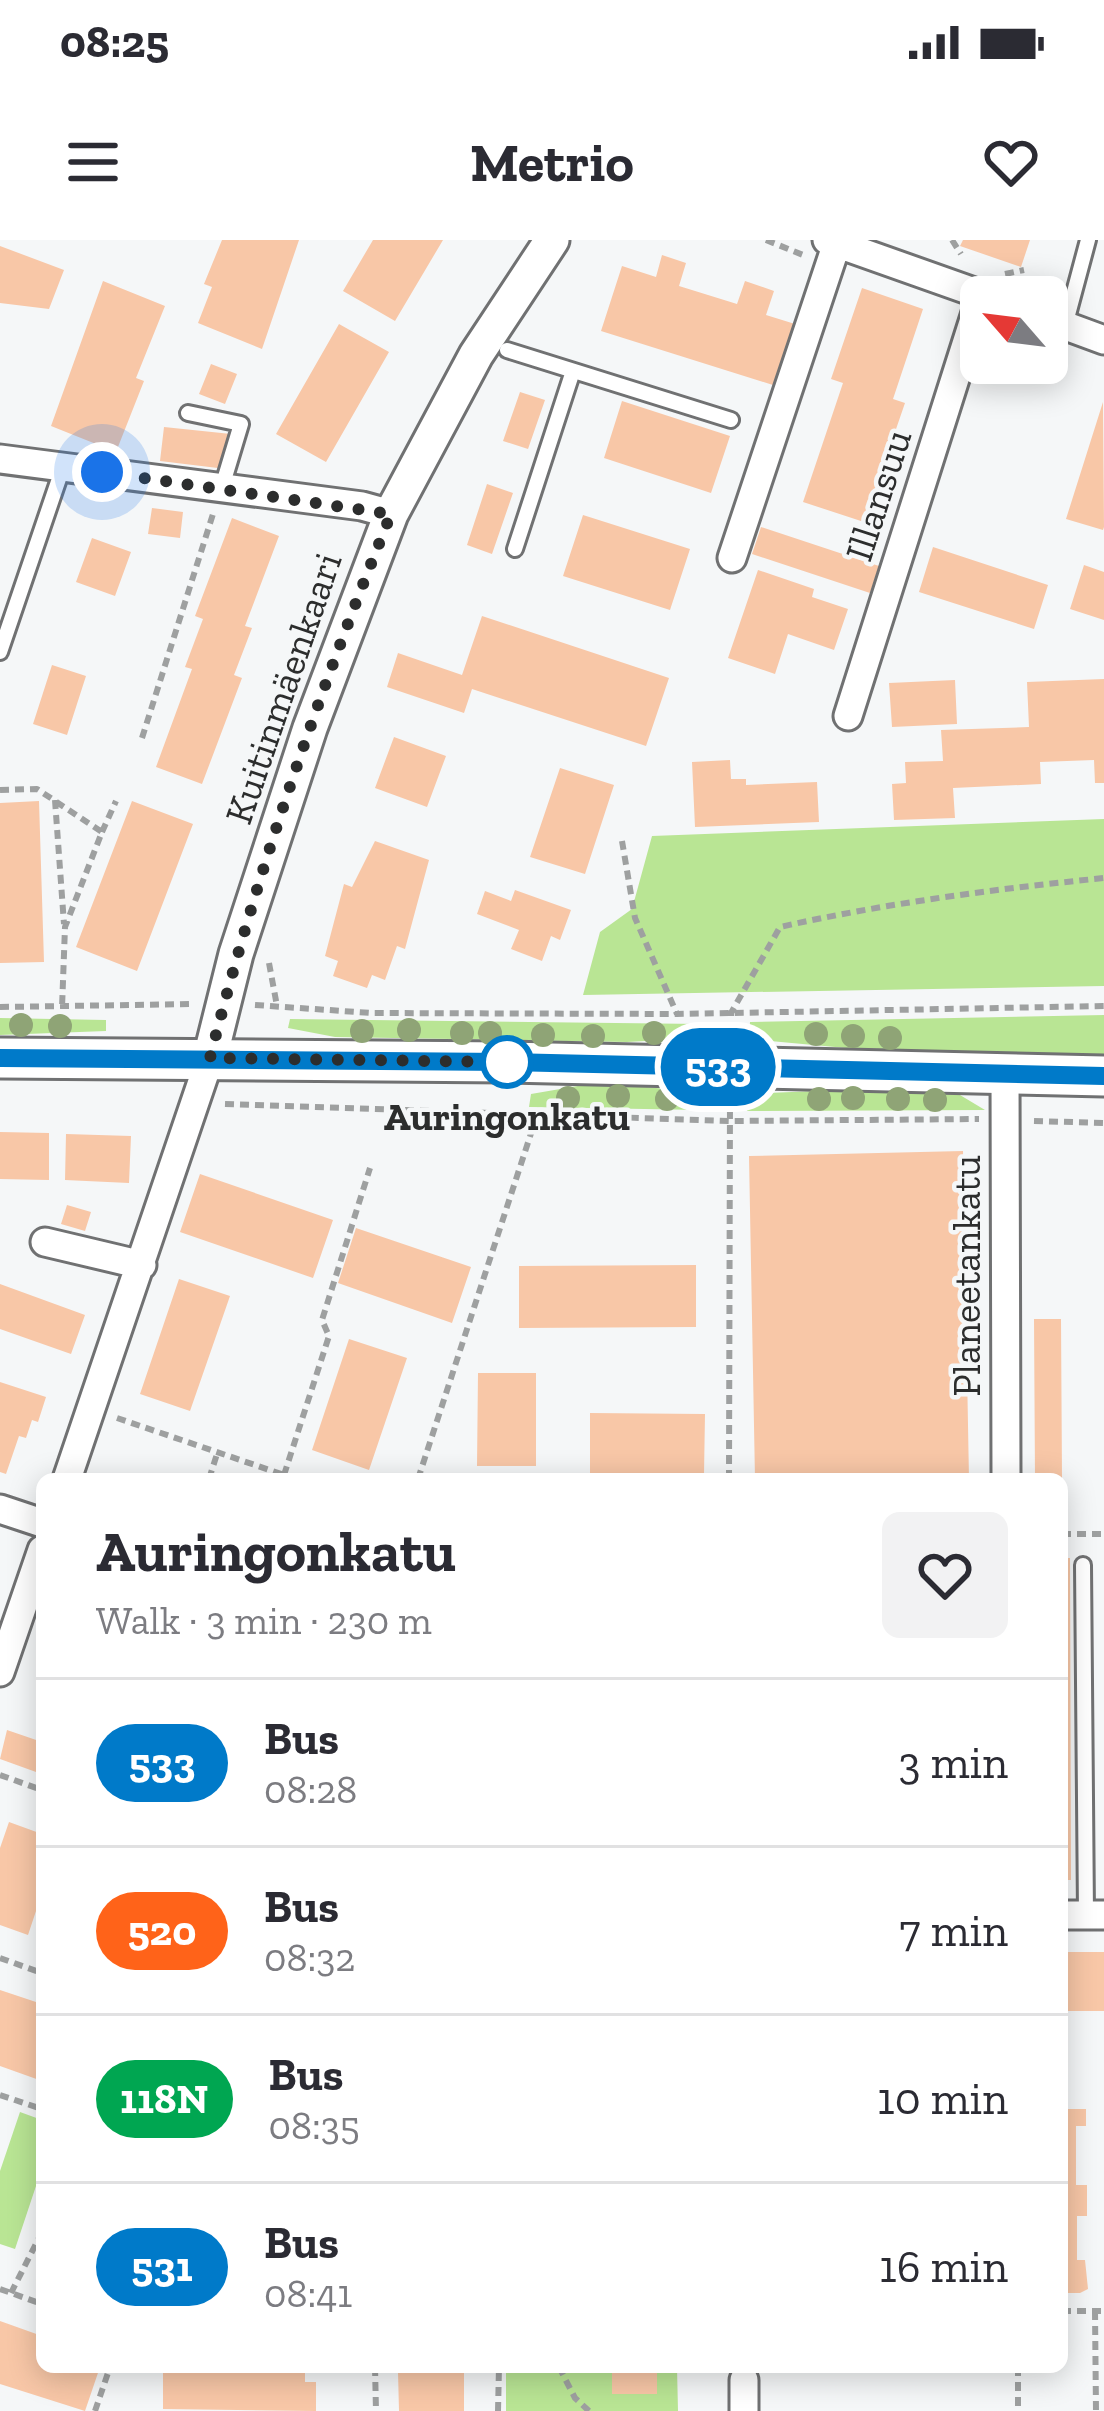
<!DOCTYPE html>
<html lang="en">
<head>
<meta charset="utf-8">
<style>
	body { margin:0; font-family:"Zilla Slab",serif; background:#f2f2f3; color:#2b2b33; height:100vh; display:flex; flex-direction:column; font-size:45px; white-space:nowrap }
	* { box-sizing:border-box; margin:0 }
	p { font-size:39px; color:#7c7c81 }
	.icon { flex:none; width:66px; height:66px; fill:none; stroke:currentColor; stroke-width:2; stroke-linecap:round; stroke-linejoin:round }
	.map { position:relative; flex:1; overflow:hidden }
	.sheet { position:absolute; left:36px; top:1233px; width:1032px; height:900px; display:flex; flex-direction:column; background:#fff; border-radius:18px; box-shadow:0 6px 30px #0003 }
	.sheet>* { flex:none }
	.badge { padding:0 24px; border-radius:39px; font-size:42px; line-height:78px }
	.needle { width:78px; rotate:298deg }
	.tools { position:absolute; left:960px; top:36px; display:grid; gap:24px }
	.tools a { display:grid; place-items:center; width:108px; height:108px; border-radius:18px; background:#fff; box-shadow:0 6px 30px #0003; font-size:60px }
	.you { position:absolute; width:60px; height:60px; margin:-30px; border:9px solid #fff; border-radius:50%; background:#1a73e8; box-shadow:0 0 0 18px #1a73e833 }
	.map>.badge { position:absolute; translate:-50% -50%; box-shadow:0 0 0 6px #fff }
	.round { display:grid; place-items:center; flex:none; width:126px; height:126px; border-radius:18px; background:#f2f2f3 }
	.overview { display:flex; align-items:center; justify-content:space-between; height:204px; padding:0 60px }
	h1 { font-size:57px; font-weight:700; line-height:90px }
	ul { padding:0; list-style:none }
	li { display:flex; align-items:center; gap:36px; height:168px; padding:0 60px; border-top:3px solid #e1e1e2 }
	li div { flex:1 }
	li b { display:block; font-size:45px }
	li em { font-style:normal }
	li .badge { min-width:132px; font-weight:700; text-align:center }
	.status { display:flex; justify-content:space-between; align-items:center; height:84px; padding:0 60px; background:#fff; direction:ltr }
	.status svg { height:33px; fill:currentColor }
	header { display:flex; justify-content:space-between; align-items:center; height:156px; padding:0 60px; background:#fff; font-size:54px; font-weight:700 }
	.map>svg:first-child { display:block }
</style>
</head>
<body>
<div class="status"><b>08:25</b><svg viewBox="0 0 49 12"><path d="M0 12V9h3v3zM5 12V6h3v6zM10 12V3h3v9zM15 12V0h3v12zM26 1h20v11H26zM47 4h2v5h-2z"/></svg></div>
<header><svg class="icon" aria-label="menu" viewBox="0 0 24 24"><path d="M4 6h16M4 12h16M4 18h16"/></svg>Metrio<svg class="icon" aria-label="heart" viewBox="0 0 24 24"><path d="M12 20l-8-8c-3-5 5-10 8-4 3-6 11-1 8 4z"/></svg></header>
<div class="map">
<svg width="1104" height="2171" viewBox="0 0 1104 2171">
	<rect width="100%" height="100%" fill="#f5f7f8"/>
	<!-- green -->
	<path fill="#b9e594" d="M1104 579V746L583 755 600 692 632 669 652 596Z
		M1104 775V816L846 808 749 799 750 782Z
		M0 778 106 780V791L0 795Z
		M290 779 702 784V798L627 802 335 797 288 788Z
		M601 842 702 853V870L529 867 531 854Z
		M839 850 955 852 985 870 747 871 745 854Z
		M20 1872 42 1880V1928L15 2009 0 2004V1931Z
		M506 2127H677L678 2171H506Z"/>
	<!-- building -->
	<path fill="#f8c7a7" d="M222 0H299L262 109 198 83 212 47 204 44Z
		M373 0H443L395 81 343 51Z
		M963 0H1030L1021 27 960 6Z
		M0 6 64 30 49 69 0 63Z
		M662 15 686 23 679 46 737 64 745 41 774 51 766 75 795 84 776 146 601 91 622 26 656 37Z
		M103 41 165 66 136 138 144 141 116 212 51 186Z
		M862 48 923 69 893 159 905 163 864 282 803 262 843 143 831 139Z
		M339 84 389 112 326 222 276 194Z
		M211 124 237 134 225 164 199 154Z
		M520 152 545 160 528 209 503 201Z
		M622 161 730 196 711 253 604 218Z
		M1103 162 1104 287 1103 290 1066 279Z
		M164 187 231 194 226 229 160 221Z
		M487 244 513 253 492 314 467 305Z
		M152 268 183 272 180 298 148 294Z
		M583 275 690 309 670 370 563 336Z
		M232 278 279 296 245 386 252 388 234 435 242 438 202 544 156 527 192 429 185 427 203 379 195 376Z
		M761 287 879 326 870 353 752 314Z
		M92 298 131 312 115 356 76 342Z
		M933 307 1048 345 1034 389 919 352Z
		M1084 325 1104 332V380L1070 369Z
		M758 330 814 349 812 357 848 369 834 410 788 394 775 434 728 418Z
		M482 376 669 438 646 506 472 449 464 473 387 447 398 413 462 435Z
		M52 425 86 436 67 495 33 484Z
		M1104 439V543H1095L1094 520 1040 522 1041 544 953 548 955 578 894 580 892 544 906 543 905 522 943 521 941 490 1029 487 1027 442Z
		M955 440 957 484 892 487 889 443Z
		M394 497 446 516 427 567 375 548Z
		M730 520 731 539H746V545L817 542 819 582 695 587 692 522Z
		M560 528 614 545 585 634 530 617Z
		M39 561 44 722 0 723V563Z
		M132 561 193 584 137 731 76 707Z
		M375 601 429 620 405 709 397 706 385 740 372 735 367 748 333 736 338 721 325 716 344 644 352 647Z
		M515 650 571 670 560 700 551 696 542 721 511 709 519 690 477 674 485 651 511 661Z
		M0 892 49 893V940L0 939Z
		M66 894 131 896 129 943 65 940Z
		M963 911 969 1239H755L749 916Z
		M200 934 333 980 313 1038 180 992Z
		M67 965 91 972 85 991 61 984Z
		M356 988 471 1027 452 1083 338 1043Z
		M696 1025V1087L519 1088V1026Z
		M179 1039 230 1056 190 1171 140 1154Z
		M0 1044 85 1075 71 1114 0 1089Z
		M1034 1079H1061L1062 1239H1035Z
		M349 1099 407 1118 369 1230 312 1210Z
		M478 1133H536V1226H477Z
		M0 1142 46 1157 38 1182 32 1180 26 1198 19 1196 6 1234 0 1232Z
		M590 1173 705 1174 704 1234 590 1233Z
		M1062 1318H1070L1071 1640H1062Z
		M7 1490 42 1502 36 1532 0 1519Z
		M9 1582 42 1594V1653L28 1695 0 1685V1608Z
		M1062 1712H1104V1771H1062Z
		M0 1750 42 1764V1841L0 1826Z
		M1062 1869H1086V1886H1076V1945H1087V1976H1077V2020H1085L1088 2049 1080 2053H1062Z
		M0 2081 42 2096V2127H100L85 2171 0 2144Z
		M163 2127H305V2142H316V2171L163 2169Z
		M408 2127H464V2171H399L398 2132H408Z
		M612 2127H657V2154H612Z"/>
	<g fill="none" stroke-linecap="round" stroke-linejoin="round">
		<defs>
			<path id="service" d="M1065 86 1088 0
				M507 110 731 180
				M188 173 241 184 222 247
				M515 309 573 131
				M0 412 63 227
				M1083 1325 1086 1675"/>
			<path id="minor" d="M827 0 988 57
				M1047 79 1104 100
				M0 219 362 266 391 274
				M732 318 837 3
				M848 476 981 57
				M1005 834 1006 1239
				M45 1002 142 1025
				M67 1239 210 818
				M0 1269 42 1283
				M0 1432 42 1310
				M1062 1675H1104
				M744 2140V2171"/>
			<path id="tertiary" d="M210 818 236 714 310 488 391 274 476 115 552 0"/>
			<path id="secondary" d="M0 818 507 822 1104 836"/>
		</defs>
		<!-- service casing -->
		<use href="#service" stroke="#707172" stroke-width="20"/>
		<!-- minor casing -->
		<use href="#minor" stroke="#707172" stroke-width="33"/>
		<!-- tertiary casing -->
		<use href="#tertiary" stroke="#707172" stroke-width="39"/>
		<!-- secondary casing -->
		<use href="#secondary" stroke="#707172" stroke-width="45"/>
		<!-- path -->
		<path stroke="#9ea0a0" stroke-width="6" stroke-dasharray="9 6" stroke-linecap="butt" d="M766 0 803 15
			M952 0 961 14
			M1005 34 1024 30
			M142 498 213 274
			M0 550 37 549 102 592 65 687 62 768
			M55 560 64 684
			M102 592 116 561
			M622 601 635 678 677 774
			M269 723 277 766
			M255 765 372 773 677 774 1104 766
			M0 767 194 764
			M731 791V773L780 687C887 663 995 649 1104 638
			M225 864 730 881 979 879
			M1034 881 1104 883
			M117 1178 296 1239
			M284 1235 329 1096 322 1080 370 928
			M209 1239 217 1214
			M418 1239 537 875
			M729 1239 730 859
			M1062 1294H1104
			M0 1535 42 1550
			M0 1718 42 1733
			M0 1855 42 1869
			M0 2049 42 2064
			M11 2053 42 1992
			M1062 2071H1104
			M1095 2071 1096 2171
			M375 2127 376 2171
			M559 2127 575 2158 589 2171
			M1018 2127V2171
			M95 2171 110 2127
			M498 2171 499 2127"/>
		<!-- service -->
		<use href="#service" stroke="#fff" stroke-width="14"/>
		<!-- minor -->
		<use href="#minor" stroke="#fff" stroke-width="27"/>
		<!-- tertiary -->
		<use href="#tertiary" stroke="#fff" stroke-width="33"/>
		<!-- secondary -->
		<use href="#secondary" stroke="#fff" stroke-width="39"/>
	</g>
	<!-- trees -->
	<g fill="#8fa476">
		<circle cx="21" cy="785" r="12"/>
		<circle cx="60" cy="786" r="12"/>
		<circle cx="409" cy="790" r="12"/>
		<circle cx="362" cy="791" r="12"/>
		<circle cx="462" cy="793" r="12"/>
		<circle cx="490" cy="793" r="12"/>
		<circle cx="654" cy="793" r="12"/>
		<circle cx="816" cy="794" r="12"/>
		<circle cx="543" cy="795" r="12"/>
		<circle cx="593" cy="796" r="12"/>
		<circle cx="853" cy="796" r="12"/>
		<circle cx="890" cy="798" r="12"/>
		<circle cx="618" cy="856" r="12"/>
		<circle cx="568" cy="858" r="12"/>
		<circle cx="853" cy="858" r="12"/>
		<circle cx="667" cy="859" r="12"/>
		<circle cx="819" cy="859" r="12"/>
		<circle cx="898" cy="859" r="12"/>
		<circle cx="935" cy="860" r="12"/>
	</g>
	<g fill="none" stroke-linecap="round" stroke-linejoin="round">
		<defs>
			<path id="line" d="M0 818 507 822 1104 836"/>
		</defs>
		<!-- line casing -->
		<use href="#line" stroke="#fff" stroke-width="27"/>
		<!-- line -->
		<use href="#line" stroke="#007ac9" stroke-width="18"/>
		<!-- walk -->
		<path stroke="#2c2d2d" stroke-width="12" stroke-dasharray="0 21.6" d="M102 232 391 274C319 451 257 633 210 818L507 822"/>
	</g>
	<!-- markers -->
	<circle fill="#fff" stroke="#007ac9" stroke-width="6" cx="507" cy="822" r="24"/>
	<g text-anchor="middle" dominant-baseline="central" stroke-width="9" stroke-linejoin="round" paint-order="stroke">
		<!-- street labels -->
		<g font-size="39" fill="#2c2d2d" stroke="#f5f7f8">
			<text transform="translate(878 255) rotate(-72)">Illansuu</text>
			<text transform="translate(283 448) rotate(-71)">Kuitinmäenkaari</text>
			<text transform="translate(966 1036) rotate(-90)">Planeetankatu</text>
		</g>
		<!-- stop labels -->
		<g font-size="39" font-weight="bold" fill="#2c2d2d" stroke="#f5f7f8">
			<text x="507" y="876">Auringonkatu</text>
		</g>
	</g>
</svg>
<div class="tools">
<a><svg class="needle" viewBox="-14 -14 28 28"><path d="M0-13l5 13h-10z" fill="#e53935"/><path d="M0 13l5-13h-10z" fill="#7c7c81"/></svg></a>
</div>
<div class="you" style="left:102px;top:232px"></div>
<b class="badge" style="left:718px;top:827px;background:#007ac9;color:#fff">533</b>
<section class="sheet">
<div class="overview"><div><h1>Auringonkatu</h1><p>Walk · 3 min · 230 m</p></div><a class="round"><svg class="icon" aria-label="heart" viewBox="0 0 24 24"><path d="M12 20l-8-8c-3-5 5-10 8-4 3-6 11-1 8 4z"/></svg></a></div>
<ul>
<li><span class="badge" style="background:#007ac9;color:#fff">533</span><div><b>Bus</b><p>08:28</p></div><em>3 min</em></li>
<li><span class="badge" style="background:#ff6319;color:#fff">520</span><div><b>Bus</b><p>08:32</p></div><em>7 min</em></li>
<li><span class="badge" style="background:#00a651;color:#fff">118N</span><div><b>Bus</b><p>08:35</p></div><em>10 min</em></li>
<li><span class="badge" style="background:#007ac9;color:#fff">531</span><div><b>Bus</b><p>08:41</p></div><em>16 min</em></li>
</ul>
</section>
</div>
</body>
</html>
